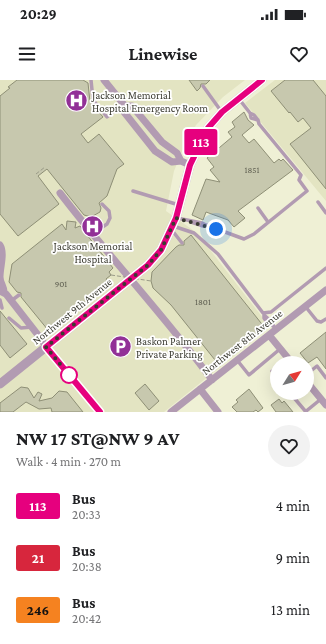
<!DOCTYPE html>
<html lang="en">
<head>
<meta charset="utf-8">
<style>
	body { margin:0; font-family:"Crimson Pro",serif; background:#f2f2f2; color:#202124; height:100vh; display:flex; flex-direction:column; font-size:15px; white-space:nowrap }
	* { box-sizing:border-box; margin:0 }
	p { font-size:13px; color:#757577 }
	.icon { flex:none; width:22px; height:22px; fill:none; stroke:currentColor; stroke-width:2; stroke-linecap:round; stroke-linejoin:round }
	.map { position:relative; height:332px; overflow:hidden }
	.sheet { display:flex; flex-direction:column; background:#fff; flex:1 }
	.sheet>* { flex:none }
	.badge { padding:0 8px; border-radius:3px; font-size:14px; line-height:26px }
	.needle { width:26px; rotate:53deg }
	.controls { position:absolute; left:270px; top:276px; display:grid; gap:8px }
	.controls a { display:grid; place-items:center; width:44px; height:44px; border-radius:50%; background:#fff; box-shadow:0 4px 16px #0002; font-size:20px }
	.you { position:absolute; width:20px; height:20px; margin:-10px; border:3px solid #fff; border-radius:50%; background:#1a73e8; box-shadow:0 0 0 6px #1a73e833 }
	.map>.badge { position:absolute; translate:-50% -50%; box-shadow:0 0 0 2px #fff }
	.round { display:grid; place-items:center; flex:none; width:42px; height:42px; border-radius:21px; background:#f2f2f2 }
	.head { display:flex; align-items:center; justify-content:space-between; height:68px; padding:0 16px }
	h1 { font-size:19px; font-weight:700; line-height:30px }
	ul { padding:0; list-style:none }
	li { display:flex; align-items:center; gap:12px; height:52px; padding:0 16px }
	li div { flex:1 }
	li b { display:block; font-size:15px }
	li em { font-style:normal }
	li .badge { min-width:44px; font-weight:700; text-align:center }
	.status { display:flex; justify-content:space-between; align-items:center; height:28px; padding:0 20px; background:#fff; direction:ltr }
	.status svg { height:11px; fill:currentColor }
	header { display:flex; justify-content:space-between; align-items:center; height:52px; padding:0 16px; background:#fff; font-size:18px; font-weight:700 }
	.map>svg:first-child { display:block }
</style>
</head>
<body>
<div class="status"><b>20:29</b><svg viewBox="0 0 49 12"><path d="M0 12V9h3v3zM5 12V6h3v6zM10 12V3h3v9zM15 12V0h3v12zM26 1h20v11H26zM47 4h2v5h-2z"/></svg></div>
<header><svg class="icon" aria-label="menu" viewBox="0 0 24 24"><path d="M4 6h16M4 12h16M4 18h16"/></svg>Linewise<svg class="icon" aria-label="heart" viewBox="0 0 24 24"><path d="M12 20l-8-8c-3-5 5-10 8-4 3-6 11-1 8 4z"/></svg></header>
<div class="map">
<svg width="326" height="332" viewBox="0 0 326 332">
	<rect width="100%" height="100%" fill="#eff0d5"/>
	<!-- built -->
	<path fill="#e3e4c2" d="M0 0H245L223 17 196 45 183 69 174 91 166 131 197 153 270 247 164 332H0Z
		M275 0H326V121L245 23Z"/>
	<!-- building -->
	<path fill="#c7c8ae" stroke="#8e8f76" d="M17 0H83L88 3 90 22 103 37 81 54 88 63 99 54 124 84 117 89 107 116 99 123 101 128 100 132 91 137 84 135 47 89 38 96 59 124 18 156 0 134V16L10 8 8 7Z
		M189 0H210L206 4H201L200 8 197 11Z
		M285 0H313L326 16V109L290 64 311 48 303 38 298 42 290 32 289 33 271 11Z
		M244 32 248 40 254 45 242 55 249 63 254 59 274 83 279 79 281 81 283 79 293 90 238 131 245 138 234 147 228 140 206 132 203 140 192 135 206 99 220 102 210 90 214 87 207 78 232 57 228 52 235 47 232 42Z
		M67 141 76 142 75 148 80 146 113 188 109 192 111 195 106 199 109 203 48 250 21 217V213L17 212 9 202 12 184 62 144 66 150Z
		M191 155 265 248 219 285 171 225 153 208 151 201 152 192 176 167 179 165H184V161Z
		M0 231 27 264 10 278 0 265Z
		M326 252V289L317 277 308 283 300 273Z
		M145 304 159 321 149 330 135 313Z
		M21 307 28 308 34 318 38 312 42 314 39 321 52 318 59 311 67 312 83 332H52L51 328 39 329 26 322 13 332H0V323Z
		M249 309 263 328 258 332 256 330 253 332H237L232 327 238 322 236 320Z
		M279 319 282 323 284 321 293 332H276L271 325Z"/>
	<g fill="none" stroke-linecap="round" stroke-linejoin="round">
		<!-- path -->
		<path stroke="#9a9b88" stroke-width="1" stroke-dasharray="4 2" stroke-linecap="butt" d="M36 94 45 87"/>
		<!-- service -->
		<path stroke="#b29bb2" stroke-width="3.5" d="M91 0 93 20 107 37 123 24
			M203 6 221 31
			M239 19 250 33 251 38 258 40 254 35 250 33
			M133 111 179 125
			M318 122 326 133
			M258 128 268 142
			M177 138 202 143 206 145 244 159 254 154 307 111 299 100 301 95 259 44 258 40
			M191 142 203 146 206 145
			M173 146 194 153 218 174 263 233 271 232 326 188
			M171 149 182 163
			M92 154 107 144 110 138 109 131 102 124
			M0 220 2 228
			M11 221 19 215
			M305 226 317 241 321 242 326 239
			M264 234V238L268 244 273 246
			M264 235 272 242 275 250
			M9 238 21 248 32 247
			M237 280 249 295 280 269
			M272 291 277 297
			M307 294 317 286 326 298
			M290 313 306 332
			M305 332 321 319"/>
		<!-- minor -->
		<path stroke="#b29bb2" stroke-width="7" d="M104 0 125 26 124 32 155 71 172 82 181 81 190 85
			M125 26H132L162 62 177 73 181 81
			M60 113C109 177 164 235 212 300
			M0 165C5 173 0 187 0 197 0 203 4 206 4 212
			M0 211 6 214 38 255 55 279 100 332
			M269 255 292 283
			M307 302 326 325
			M200 309 218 332
			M171 332 326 210"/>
		<!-- tertiary -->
		<path stroke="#b29bb2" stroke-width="9" d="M0 304 148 185 161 170 176 138 190 85 208 48 222 32 262 0"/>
		<!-- path-bridge -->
		<path stroke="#9a9b88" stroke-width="1" stroke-dasharray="4 2" stroke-linecap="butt" d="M111 195 151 201"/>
	</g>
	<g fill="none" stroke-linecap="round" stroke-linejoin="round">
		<defs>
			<path id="line" d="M100 332 46 267 148 185 161 170 176 138 190 85 208 48 222 32 262 0"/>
		</defs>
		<!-- line casing -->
		<use href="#line" stroke="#fff" stroke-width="9"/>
		<!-- line -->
		<use href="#line" stroke="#e6007e" stroke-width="6"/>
		<!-- walk -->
		<path stroke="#3b3b31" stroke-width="4" stroke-dasharray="0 7.2" d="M69 295 46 267 148 185 161 170 176 138 216 149"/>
	</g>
	<!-- icons -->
	<defs>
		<symbol id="hospital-disc" viewBox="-11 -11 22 22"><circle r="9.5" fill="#923097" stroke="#fff"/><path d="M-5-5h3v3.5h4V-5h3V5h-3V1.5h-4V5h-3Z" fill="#fff"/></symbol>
		<symbol id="parking-disc" viewBox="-11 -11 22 22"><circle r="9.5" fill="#923097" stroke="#fff"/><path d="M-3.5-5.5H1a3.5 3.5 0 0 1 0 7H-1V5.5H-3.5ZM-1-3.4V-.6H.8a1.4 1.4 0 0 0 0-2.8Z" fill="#fff"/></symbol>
	</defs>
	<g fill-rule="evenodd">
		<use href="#hospital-disc" x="64" y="8" width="25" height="25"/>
		<use href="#hospital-disc" x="80" y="134" width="25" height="25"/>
		<use href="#parking-disc" x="108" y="254" width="25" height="25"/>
	</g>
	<!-- markers -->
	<circle fill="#fff" stroke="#e6007e" stroke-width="2" cx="69" cy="295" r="8"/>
	<g text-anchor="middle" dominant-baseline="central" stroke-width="3.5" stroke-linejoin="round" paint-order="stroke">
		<!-- number labels -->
		<g font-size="9" fill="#5e5e50">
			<text x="252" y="90">1851</text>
			<text x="61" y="204">901</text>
			<text x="203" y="222">1801</text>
		</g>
		<!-- poi labels -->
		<g font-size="11" fill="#3b3b31" stroke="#fff" text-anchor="start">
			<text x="92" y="15">Jackson Memorial<tspan x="92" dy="13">Hospital Emergency Room</tspan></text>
			<text x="93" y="166" text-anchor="middle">Jackson Memorial<tspan x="93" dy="13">Hospital</tspan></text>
			<text x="136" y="261">Baskon Palmer<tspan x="136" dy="13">Private Parking</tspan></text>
		</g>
		<!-- street labels -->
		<g font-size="11" fill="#3b3b31" stroke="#fff">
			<text transform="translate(72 231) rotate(-39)">Northwest 9th Avenue</text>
			<text transform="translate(242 262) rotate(-38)">Northwest 8th Avenue</text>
		</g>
	</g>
</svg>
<div class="controls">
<a><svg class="needle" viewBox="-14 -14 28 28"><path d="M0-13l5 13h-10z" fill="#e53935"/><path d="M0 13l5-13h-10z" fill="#757577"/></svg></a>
</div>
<div class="you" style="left:216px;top:149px"></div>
<b class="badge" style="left:201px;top:62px;background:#e6007e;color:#fff">113</b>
</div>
<section class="sheet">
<div class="head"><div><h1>NW 17 ST@NW 9 AV</h1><p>Walk · 4 min · 270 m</p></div><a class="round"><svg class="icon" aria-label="heart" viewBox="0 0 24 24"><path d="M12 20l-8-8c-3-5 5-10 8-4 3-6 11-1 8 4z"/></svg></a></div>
<ul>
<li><span class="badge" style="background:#e6007e;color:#fff">113</span><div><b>Bus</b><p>20:33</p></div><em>4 min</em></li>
<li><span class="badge" style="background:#d7263d;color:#fff">21</span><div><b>Bus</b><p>20:38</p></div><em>9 min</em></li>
<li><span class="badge" style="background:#f58220;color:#111">246</span><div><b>Bus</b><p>20:42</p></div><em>13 min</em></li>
</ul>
</section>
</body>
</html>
